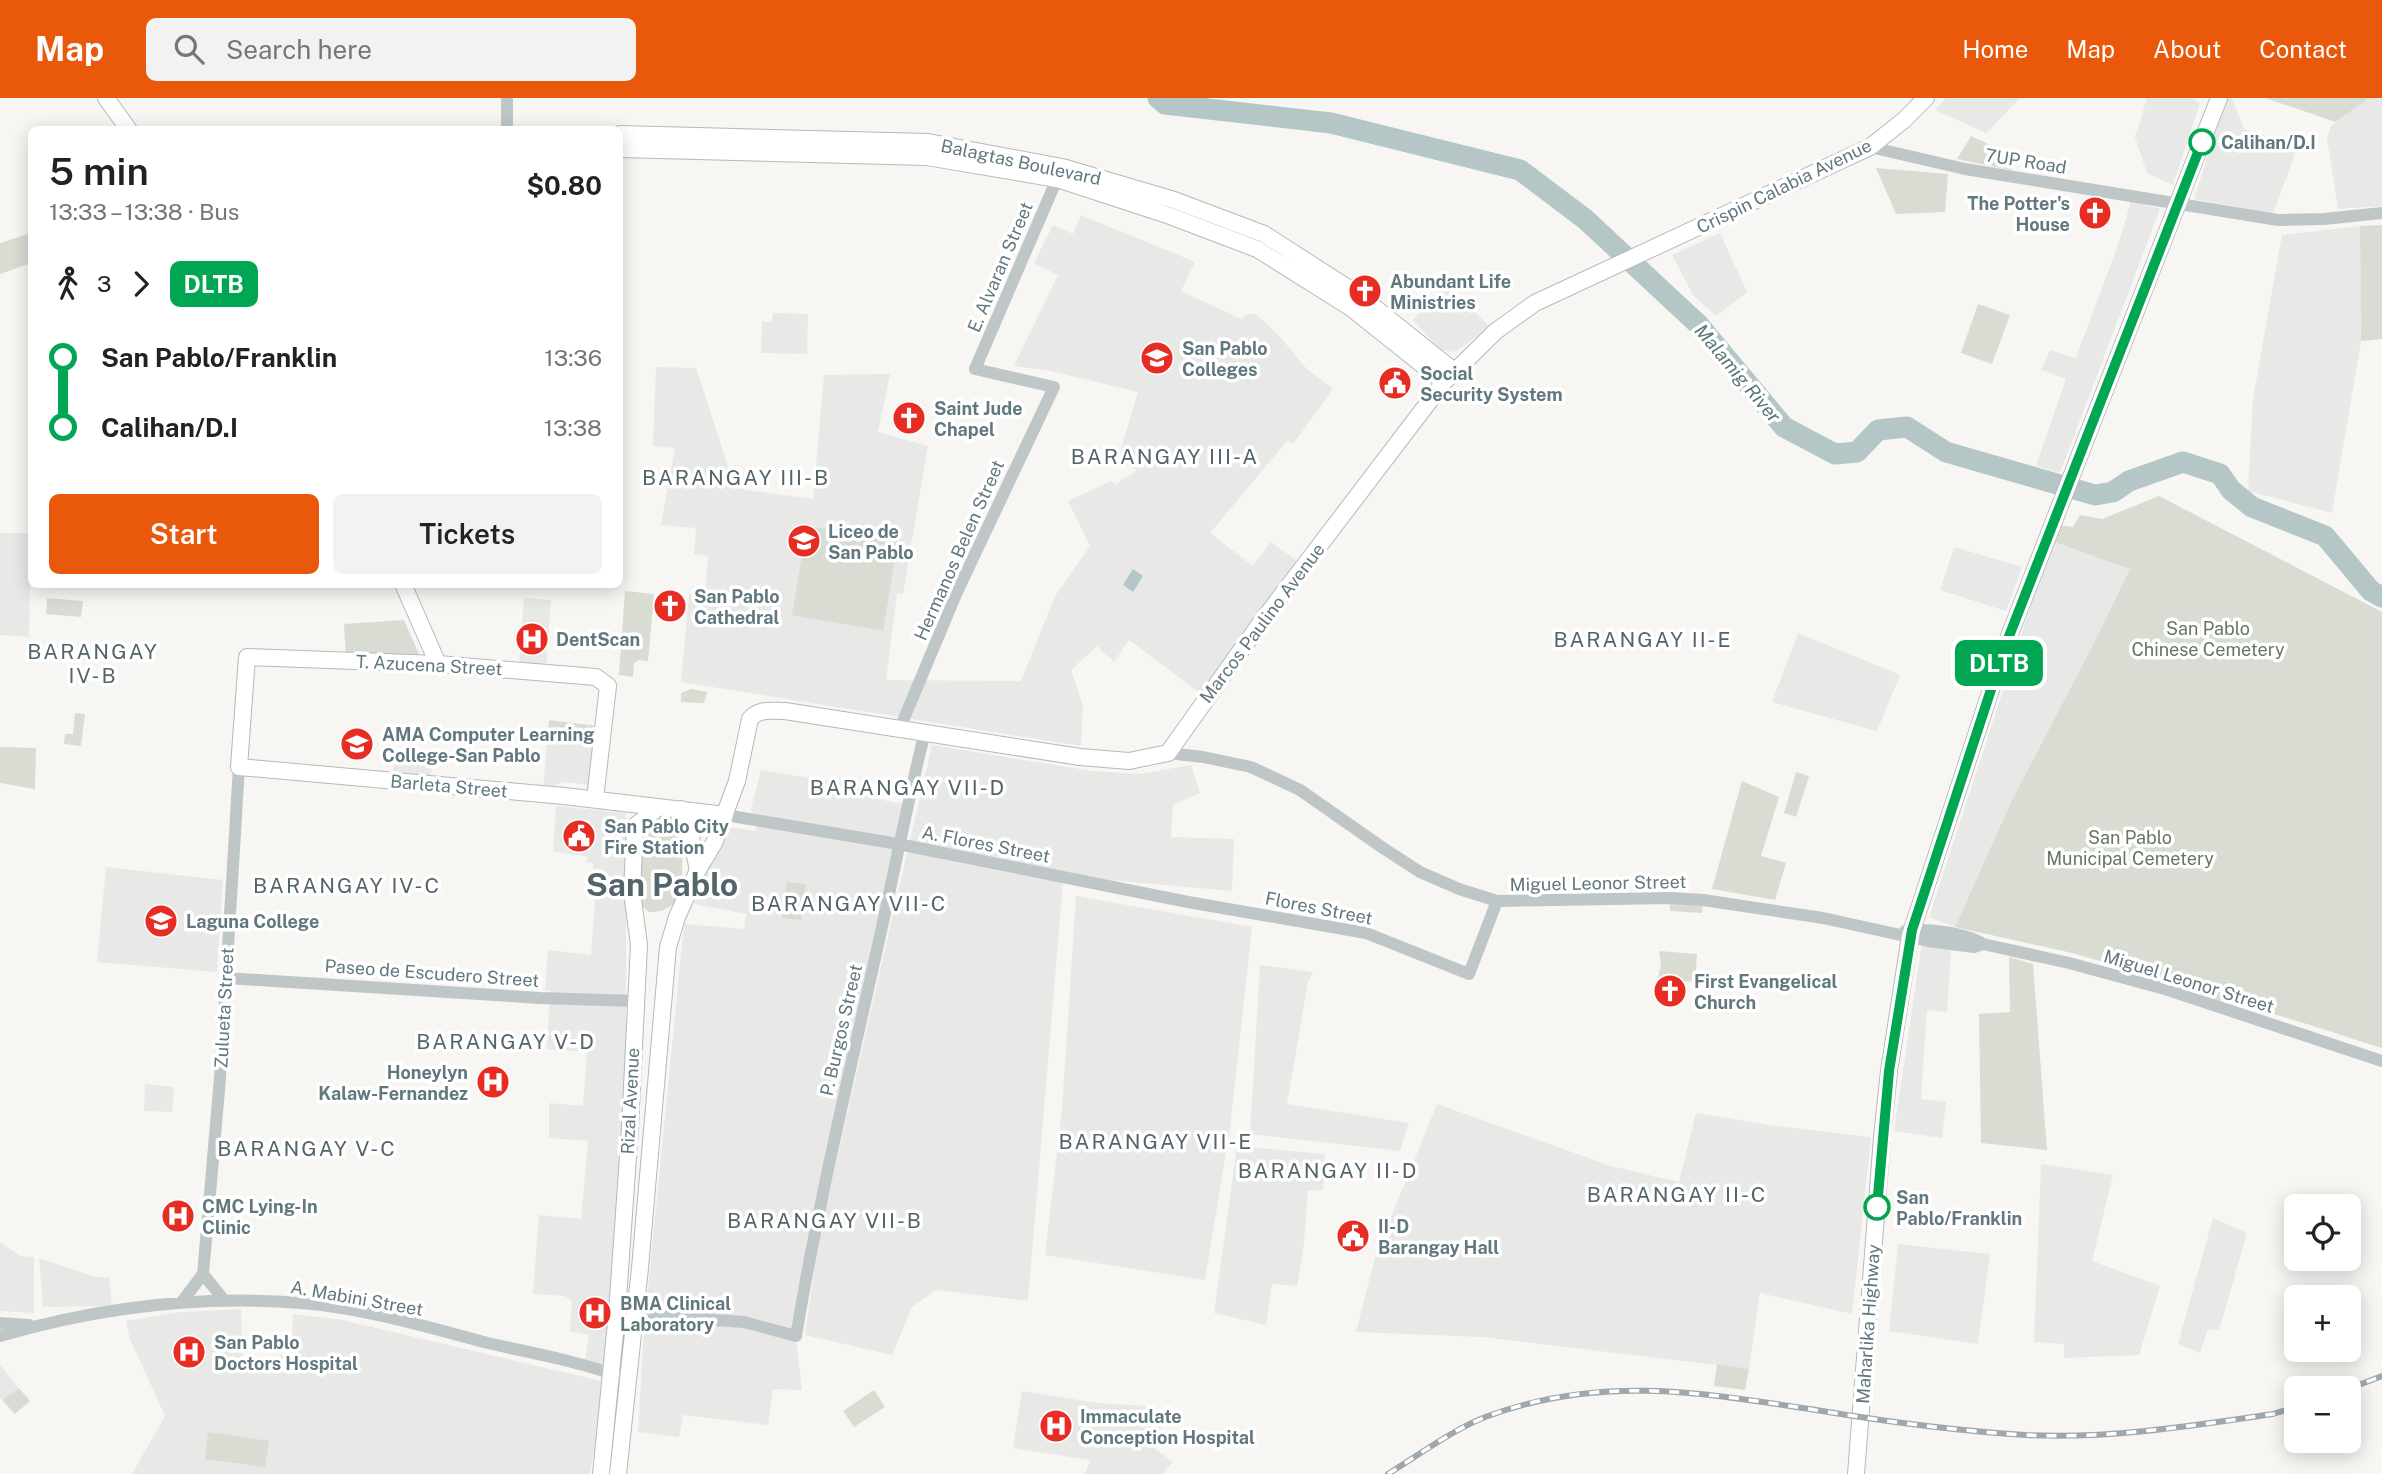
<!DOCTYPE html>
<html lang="en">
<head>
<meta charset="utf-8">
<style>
	body { margin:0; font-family:"Public Sans",sans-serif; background:#f2f2f2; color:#222; height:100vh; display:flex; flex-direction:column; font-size:26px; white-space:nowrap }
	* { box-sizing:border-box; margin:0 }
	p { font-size:23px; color:#767676 }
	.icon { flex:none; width:38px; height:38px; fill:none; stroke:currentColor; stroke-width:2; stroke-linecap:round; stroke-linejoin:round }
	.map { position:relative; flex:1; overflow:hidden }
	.sheet { position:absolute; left:28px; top:28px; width:595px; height:462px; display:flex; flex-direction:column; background:#fff; border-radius:10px; box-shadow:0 4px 18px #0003 }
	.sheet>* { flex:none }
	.badge { padding:0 14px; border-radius:10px; font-size:24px; line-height:46px }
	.buttons { position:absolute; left:2284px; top:1096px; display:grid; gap:14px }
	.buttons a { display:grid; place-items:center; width:77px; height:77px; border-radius:10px; background:#fff; box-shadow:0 4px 18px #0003; font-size:35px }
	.map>.badge { position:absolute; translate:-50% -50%; box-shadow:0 0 0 4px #fff }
	.legs { display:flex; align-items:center; gap:10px; height:77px; padding:0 21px; font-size:23px }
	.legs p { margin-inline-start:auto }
	.headline { display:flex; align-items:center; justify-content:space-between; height:119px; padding:0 21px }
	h1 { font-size:38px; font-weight:600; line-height:52px }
	.cta { display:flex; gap:14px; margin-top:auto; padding:14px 21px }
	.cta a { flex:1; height:80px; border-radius:10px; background:#ea580c; color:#fff; font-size:28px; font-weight:600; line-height:80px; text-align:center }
	.cta a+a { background:#f2f2f2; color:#222 }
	ul { padding:0 21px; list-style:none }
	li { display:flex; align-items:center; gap:24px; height:70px; font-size:26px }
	li i { display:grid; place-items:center; width:10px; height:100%; margin:0 9px; background:currentColor }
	li i::after { content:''; width:18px; height:18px; margin:-9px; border:5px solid; border-radius:50%; background:#fff }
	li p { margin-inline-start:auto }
	li:first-child i { background:linear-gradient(#0000 50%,currentColor 0) }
	li:last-child i { background:linear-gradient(currentColor 50%,#0000 0) }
	header { display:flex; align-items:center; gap:42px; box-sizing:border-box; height:98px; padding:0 35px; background:#ea580c; color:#fff }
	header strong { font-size:33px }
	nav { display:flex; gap:38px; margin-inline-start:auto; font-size:24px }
	.search { width:490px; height:63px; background:#f2f2f2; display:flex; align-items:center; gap:18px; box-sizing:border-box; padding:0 24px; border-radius:10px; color:#767676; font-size:26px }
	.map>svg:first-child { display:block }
</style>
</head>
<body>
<header>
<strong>Map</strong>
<div class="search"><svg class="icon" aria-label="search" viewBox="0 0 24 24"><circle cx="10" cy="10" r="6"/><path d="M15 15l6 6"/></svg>Search here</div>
<nav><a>Home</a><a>Map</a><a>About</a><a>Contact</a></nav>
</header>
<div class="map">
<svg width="2382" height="1376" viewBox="0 0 2382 1376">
	<rect width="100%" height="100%" fill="#f7f6f3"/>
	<!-- built -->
	<path fill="#e8e8e7" d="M1946 0H2020L1986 35 1935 12Z
		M2147 0H2191L2200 5 2173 87 2147 75 2135 39Z
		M2226 0H2232L2244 31 2298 48 2273 115 2194 101Z
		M2369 0H2382V108L2338 111 2327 40 2331 28Z
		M2131 103 2160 111 2060 375 2036 368 2066 281 2041 272 2050 252 2076 260 2119 144Z
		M1081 117 1195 164 1181 193 1241 221 1248 216H1256L1280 239 1306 270 1333 291 1293 346 1287 343 1210 435 1253 468 1271 444 1299 464 1200 595 1129 542 1114 564 1097 548 1071 572 1083 608 1081 648 681 584 689 496 705 498 708 458 694 456 696 430 661 427 675 350 653 348 656 269 696 270 734 386 745 392 813 401 824 277 890 276 878 334 928 348 903 496H897L886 582 1021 583 1055 498 1090 448 1068 403 1111 383 1115 387 1137 372 1120 364 1121 351 1138 294 1051 273 1014 268 1058 177 1034 165 1053 127 1073 136Z
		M2360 128 2361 243 2332 415 2248 393 2253 301 2282 137Z
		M1720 135 1747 194 1716 218 1693 197 1672 157Z
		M1445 186 1490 229 1455 254 1441 252 1413 222Z
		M773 215 808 216 807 256 761 255 762 224H772Z
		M0 435H31L29 539 0 537Z
		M2052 443 2131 470 2095 543 2012 702 1955 829 1929 819Z
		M1954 449 2022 469 2006 513 1940 492Z
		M524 500 551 502 546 569 519 567Z
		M1798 535 1900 577 1877 633 1772 604Z
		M547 643 596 644 591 687 564 684 543 691Z
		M932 647 1092 673 1140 676 1191 667 1200 695 1173 707 1171 739 1234 741 1232 793 1077 779 1063 785 1028 1203 936 1192 912 1209 892 1257 805 1237 819 1138Z
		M395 652H432L431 678 393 677Z
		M761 672 860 688 859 697 902 706 874 855 809 1136 791 1228 797 1249 802 1292 773 1291 768 1327 683 1317 679 1339 638 1334 644 1231 684 826 744 831 746 816 694 806 709 766 726 729 757 733 751 711Z
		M556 708 625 715 629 746 625 781 593 782V765H587V758L553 754Z
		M106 769 223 782 217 874 97 864Z
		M596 793 626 796V1013L606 1267 585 1262 589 1237 570 1233 572 1203 565 1198 533 1196 539 1117 581 1121 588 1043 549 1040V1005L583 1008 587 954 547 951 550 893 545 892 548 852 591 857Z
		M1076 798 1252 829 1230 1031 1205 1182 1045 1157 1062 1011Z
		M1922 845 1951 850 1947 914 1927 912 1921 1001 1946 1004 1942 1040 1894 1033Z
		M1260 867 1313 874 1308 884 1287 1006 1409 1025 1400 1053 1250 1036Z
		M145 986 174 989 172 1014 144 1013Z
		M1437 1006 1611 1068 1679 1084 1696 1015 1775 1028 1871 1039 1852 1216 1760 1195 1749 1271 1482 1239 1356 1234 1376 1156Z
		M1237 1048 1325 1056 1323 1092 1308 1093 1303 1155 1297 1188 1272 1186 1266 1227 1214 1215Z
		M2041 1066 2113 1077 2092 1163 2160 1188 2139 1257 2064 1260V1246L2034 1244Z
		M2213 1120 2247 1135 2219 1233 2208 1231 2200 1255 2178 1246Z
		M0 1144 20 1158 34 1159V1215L0 1213Z
		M1898 1146 1990 1156 1978 1246 1889 1233Z
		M39 1160 95 1179H109L112 1208 43 1209Z
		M241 1211 243 1267 292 1255 293 1216 342 1222 605 1284 590 1376H132L165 1318 130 1241 126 1223 181 1214Z
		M0 1267 19 1290 2 1302 0 1300Z
		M1022 1293 1098 1305 1146 1308 1145 1316 1169 1321 1148 1345 1173 1364 1162 1376H1085L1090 1362 1013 1350Z"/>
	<!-- green -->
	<path fill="#d8dcd2" d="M2265 0H2369L2336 24Z
		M1971 38 2020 61 2011 72 1957 61Z
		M1876 70 1948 76 1945 114 1896 116Z
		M2382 127V241L2361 243 2360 128Z
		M31 135V165L0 176V145Z
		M1978 206 2010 217 1992 266 1961 255Z
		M2159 398 2382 514V950C2322 931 2262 910 2200 898V884L2184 891 2166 882 2072 855 1955 829 2012 702 2095 543 2130 471 2052 443 2060 427 2073 429 2080 417 2102 421Z
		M807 428 898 443 883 533 792 517Z
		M625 493 654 496 648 563 639 562 634 565 633 579 619 577Z
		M47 500 83 503 81 519 46 516Z
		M404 522 419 556 414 560 346 558 344 526Z
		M691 591 707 594 704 605 681 604V595Z
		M75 615 85 616 81 648 64 646 65 636H73Z
		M549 622 597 628 596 644 547 643Z
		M0 649 36 650 35 691 0 685Z
		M1796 674 1809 678 1796 719 1784 715Z
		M1742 683 1779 699 1761 758 1786 765 1775 802 1712 791Z
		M662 717 675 720C682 738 687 788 675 804 668 812 659 814 649 814L639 805V732L648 722Z
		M787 784 806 786 801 822 782 820Z
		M1670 800 1703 802 1702 815 1670 813Z
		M1659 853 1697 856 1695 884 1658 881 1661 866Z
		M2009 859 2033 866 2047 1052 1981 1045 1979 916 2010 914Z
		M1717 1266 1749 1271 1745 1292 1714 1288Z
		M19 1290 30 1303 15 1316 2 1302Z
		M874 1292 885 1309 854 1329 843 1313Z
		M208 1334 269 1343 265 1369 205 1361Z"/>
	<!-- water -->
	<path fill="#b5c6c7" d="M1133 471 1143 478 1133 494 1123 487Z"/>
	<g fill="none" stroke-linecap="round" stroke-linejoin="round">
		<!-- river -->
		<path stroke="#b5c6c7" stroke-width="21" d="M1158 0 1165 6 1331 25 1520 72 1585 121 1698 226 1784 329 1835 356 1857 354 1878 332 1907 329 1946 354 2095 397 2113 394 2129 383 2183 364 2220 376 2231 392 2252 409 2325 438 2371 493 2382 499"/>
		<defs>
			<path id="major" d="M106 0 129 32
				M620 36 928 44 1062 69 1174 102 1264 136 1359 197 1454 273
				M620 51 927 59 1057 81 1170 118 1257 151 1351 210 1444 284
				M403 486 438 566
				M595 701 608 588 596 579 438 566 247 559 239 669 564 698 725 717
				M681 711 689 730 698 772
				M601 1376 617 1215 630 1030 639 847 632 794 635 728 659 709
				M618 1376 640 1170 668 849 677 819 698 772 714 745 737 683 750 621C760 610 771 613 785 613L1080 659 1129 663 1168 655 1262 523 1444 284 1496 233 1535 205 1870 49 1904 22 1926 0
				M1856 1376 1882 1039 1889 973 1910 838 2006 546 2219 0"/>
		</defs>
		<!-- major casing -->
		<use href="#major" stroke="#b3b9bc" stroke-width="18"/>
		<!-- minor -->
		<path stroke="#bfc6c8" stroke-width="12" d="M507 0V32
			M1870 49 1965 71 2278 122 2324 121 2382 115
			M900 630 957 494 1054 289 975 271 1060 74
			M1168 655 1203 659 1251 669 1300 692 1383 750 1420 774 1459 791 1497 803 1670 800 1703 802 1823 820 1928 843 1974 849 1983 846
			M725 717 898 746 1188 804 1366 835 1469 876 1497 803
			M1905 833C1925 830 1966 835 1983 846L2069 865 2165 891 2382 963
			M226 880 540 900 636 903
			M203 1176 224 1202
			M181 1205 203 1176 220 980 239 669
			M628 1216 744 1224 796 1238C818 1106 849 977 878 847 894 776 907 705 925 634
			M0 1225 29 1227
			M0 1238C97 1210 200 1197 301 1205 364 1210 427 1229 488 1245 531 1255 577 1263 618 1278"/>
		<!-- major -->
		<use href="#major" stroke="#fff" stroke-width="16"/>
		<defs>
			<path id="rail" d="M2348 1291 2382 1278
				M1388 1376C1417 1358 1457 1329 1488 1318 1603 1276 1705 1295 1822 1313 1889 1324 1958 1333 2026 1337 2109 1341 2191 1328 2273 1316L2296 1309"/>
		</defs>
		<!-- rail casing -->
		<use href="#rail" stroke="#9ea8ac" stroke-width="6"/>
		<!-- rail -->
		<use href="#rail" stroke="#fff" stroke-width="3.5" stroke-dasharray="10" stroke-linecap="butt"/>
	</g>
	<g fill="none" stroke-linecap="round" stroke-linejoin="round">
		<defs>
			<path id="line-1" d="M1877 1109 1889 973 1912 832 2006 546 2202 44"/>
		</defs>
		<!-- line-1 casing -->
		<use href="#line-1" stroke="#fff" stroke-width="16"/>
		<!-- line-1 -->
		<use href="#line-1" stroke="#00a651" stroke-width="10"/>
	</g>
	<!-- icons -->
	<defs>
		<symbol id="church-disc" viewBox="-11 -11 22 22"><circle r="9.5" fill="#e72d23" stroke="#fff"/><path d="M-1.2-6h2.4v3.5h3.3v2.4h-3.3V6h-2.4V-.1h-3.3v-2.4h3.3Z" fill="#fff"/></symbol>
		<symbol id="university-disc" viewBox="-11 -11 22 22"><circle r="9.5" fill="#e72d23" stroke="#fff"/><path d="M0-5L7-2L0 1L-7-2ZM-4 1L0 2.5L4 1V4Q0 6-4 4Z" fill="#fff"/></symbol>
		<symbol id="civic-disc" viewBox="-11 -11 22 22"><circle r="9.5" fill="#e72d23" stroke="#fff"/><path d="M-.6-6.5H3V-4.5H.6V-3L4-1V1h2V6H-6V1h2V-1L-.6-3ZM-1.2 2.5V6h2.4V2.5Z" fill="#fff"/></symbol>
		<symbol id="school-disc" viewBox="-11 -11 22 22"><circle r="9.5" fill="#e72d23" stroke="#fff"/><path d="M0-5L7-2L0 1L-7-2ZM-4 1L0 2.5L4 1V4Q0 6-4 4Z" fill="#fff"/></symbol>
		<symbol id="hospital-disc" viewBox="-11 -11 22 22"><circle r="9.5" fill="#e72d23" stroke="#fff"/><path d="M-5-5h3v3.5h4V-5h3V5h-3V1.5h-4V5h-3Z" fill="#fff"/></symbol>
	</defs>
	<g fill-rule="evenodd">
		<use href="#church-disc" x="2076" y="96" width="38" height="38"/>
		<use href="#church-disc" x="1346" y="174" width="38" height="38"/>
		<use href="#university-disc" x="1138" y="241" width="38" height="38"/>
		<use href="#civic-disc" x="1376" y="266" width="38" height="38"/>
		<use href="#church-disc" x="890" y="301" width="38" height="38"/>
		<use href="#school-disc" x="785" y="424" width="38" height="38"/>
		<use href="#church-disc" x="651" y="489" width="38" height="38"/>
		<use href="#hospital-disc" x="513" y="522" width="38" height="38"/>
		<use href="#university-disc" x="338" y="627" width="38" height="38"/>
		<use href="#civic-disc" x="560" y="719" width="38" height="38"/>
		<use href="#university-disc" x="142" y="804" width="38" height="38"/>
		<use href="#church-disc" x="1651" y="874" width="38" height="38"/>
		<use href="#hospital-disc" x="474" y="965" width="38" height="38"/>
		<use href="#hospital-disc" x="159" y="1099" width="38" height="38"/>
		<use href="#civic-disc" x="1334" y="1119" width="38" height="38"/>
		<use href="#hospital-disc" x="576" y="1196" width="38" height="38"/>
		<use href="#hospital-disc" x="170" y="1235" width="38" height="38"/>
		<use href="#hospital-disc" x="1037" y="1309" width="38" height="38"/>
	</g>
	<!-- markers -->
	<g fill="#fff" stroke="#00a651" stroke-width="3.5">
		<circle cx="2202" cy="44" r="12"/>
		<circle cx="1877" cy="1109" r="12"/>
	</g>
	<g text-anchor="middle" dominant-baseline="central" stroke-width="7" stroke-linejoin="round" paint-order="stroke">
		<!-- stop labels -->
		<g font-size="18" font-weight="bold" fill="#61787f" stroke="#fff" text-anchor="start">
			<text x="2221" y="44">Calihan/D.I</text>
			<text x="1896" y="1099">San<tspan x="1896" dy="21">Pablo/Franklin</tspan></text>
		</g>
		<!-- street labels -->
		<g font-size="18" fill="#61787f" stroke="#fff">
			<text transform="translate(2026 63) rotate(9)">7UP Road</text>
			<text transform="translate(1021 64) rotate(12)">Balagtas Boulevard</text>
			<text transform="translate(1784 88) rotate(-26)">Crispin Calabia Avenue</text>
			<text transform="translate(1000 169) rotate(-67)">E. Alvaran Street</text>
			<text transform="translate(959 452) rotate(-66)">Hermanos Belen Street</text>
			<text transform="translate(1262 525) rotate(-53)">Marcos Paulino Avenue</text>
			<text transform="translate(429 567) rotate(3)">T. Azucena Street</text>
			<text transform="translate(449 688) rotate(5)">Barleta Street</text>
			<text transform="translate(986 746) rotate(11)">A. Flores Street</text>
			<text transform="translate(1598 785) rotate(-1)">Miguel Leonor Street</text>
			<text transform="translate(1319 810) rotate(11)">Flores Street</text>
			<text transform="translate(432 875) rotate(4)">Paseo de Escudero Street</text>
			<text transform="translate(2189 883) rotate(17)">Miguel Leonor Street</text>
			<text transform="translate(224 910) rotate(-87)">Zulueta Street</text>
			<text transform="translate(841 932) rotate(-77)">P. Burgos Street</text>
			<text transform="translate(630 1003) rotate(-87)">Rizal Avenue</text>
			<text transform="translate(357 1200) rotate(10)">A. Mabini Street</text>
			<text transform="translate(1868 1226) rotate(-86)">Maharlika Highway</text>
		</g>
		<!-- poi labels -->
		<g font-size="18" font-weight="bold" fill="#61787f" stroke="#fff" text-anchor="start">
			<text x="2070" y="105" text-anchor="end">The Potter's<tspan x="2070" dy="21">House</tspan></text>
			<text x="1390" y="183">Abundant Life<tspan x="1390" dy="21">Ministries</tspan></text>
			<text x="1182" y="250">San Pablo<tspan x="1182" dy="21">Colleges</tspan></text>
			<text x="1420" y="275">Social<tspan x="1420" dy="21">Security System</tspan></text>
			<text x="934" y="310">Saint Jude<tspan x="934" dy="21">Chapel</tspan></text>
			<text x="828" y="433">Liceo de<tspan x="828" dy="21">San Pablo</tspan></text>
			<text x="694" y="498">San Pablo<tspan x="694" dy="21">Cathedral</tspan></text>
			<text x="556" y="541">DentScan</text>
			<text x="382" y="636">AMA Computer Learning<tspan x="382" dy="21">College-San Pablo</tspan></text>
			<text x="604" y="728">San Pablo City<tspan x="604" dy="21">Fire Station</tspan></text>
			<text x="186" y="823">Laguna College</text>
			<text x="1694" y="883">First Evangelical<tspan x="1694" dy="21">Church</tspan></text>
			<text x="468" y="974" text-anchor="end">Honeylyn<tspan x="468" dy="21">Kalaw-Fernandez</tspan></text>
			<text x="202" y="1108">CMC Lying-In<tspan x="202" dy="21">Clinic</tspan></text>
			<text x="1378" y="1128">II-D<tspan x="1378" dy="21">Barangay Hall</tspan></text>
			<text x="620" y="1205">BMA Clinical<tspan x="620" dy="21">Laboratory</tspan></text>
			<text x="214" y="1244">San Pablo<tspan x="214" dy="21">Doctors Hospital</tspan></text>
			<text x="1080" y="1318">Immaculate<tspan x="1080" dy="21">Conception Hospital</tspan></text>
		</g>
		<!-- park labels -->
		<g font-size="18" fill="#687760" stroke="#fff">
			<text x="2208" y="530">San Pablo<tspan x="2208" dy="21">Chinese Cemetery</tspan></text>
			<text x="2130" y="739">San Pablo<tspan x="2130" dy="21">Municipal Cemetery</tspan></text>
		</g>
		<!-- water labels -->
		<g font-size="19" font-style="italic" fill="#5c787b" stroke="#fff">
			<text transform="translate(1738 275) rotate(50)">Malamig River</text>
		</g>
		<!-- quarter labels -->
		<g font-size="21" letter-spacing="2" fill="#53646a" stroke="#fff">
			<text x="1165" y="358">BARANGAY III-A</text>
			<text x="736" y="379">BARANGAY III-B</text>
			<text x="1643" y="541">BARANGAY II-E</text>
			<text x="93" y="553">BARANGAY<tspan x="93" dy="24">IV-B</tspan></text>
			<text x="908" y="689">BARANGAY VII-D</text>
			<text x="347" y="787">BARANGAY IV-C</text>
			<text x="849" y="805">BARANGAY VII-C</text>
			<text x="506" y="943">BARANGAY V-D</text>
			<text x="1156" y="1043">BARANGAY VII-E</text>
			<text x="307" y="1050">BARANGAY V-C</text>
			<text x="1328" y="1072">BARANGAY II-D</text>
			<text x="1677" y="1096">BARANGAY II-C</text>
			<text x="825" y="1122">BARANGAY VII-B</text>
		</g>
		<!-- town labels -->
		<g font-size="32" font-weight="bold" fill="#53646a" stroke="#fff">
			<text x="662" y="786">San Pablo</text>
		</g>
	</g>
</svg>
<div class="buttons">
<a><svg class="icon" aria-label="locate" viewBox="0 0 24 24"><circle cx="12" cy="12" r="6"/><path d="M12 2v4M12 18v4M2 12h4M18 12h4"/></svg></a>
<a>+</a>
<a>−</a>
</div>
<b class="badge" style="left:1999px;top:565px;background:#00a651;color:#fff">DLTB</b>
<section class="sheet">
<div class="headline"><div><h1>5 min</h1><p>13:33 – 13:38 · Bus</p></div><b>$0.80</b></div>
<div class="legs"><svg class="icon" aria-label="walk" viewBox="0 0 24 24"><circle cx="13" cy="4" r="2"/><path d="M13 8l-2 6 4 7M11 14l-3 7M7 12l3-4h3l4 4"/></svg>3<svg class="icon" aria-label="forward" viewBox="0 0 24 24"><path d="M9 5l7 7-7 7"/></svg><b class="badge" style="background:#00a651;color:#fff">DLTB</b></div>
<ul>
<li><i style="color:#00a651"></i><b>San Pablo/Franklin</b><p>13:36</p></li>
<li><i style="color:#00a651"></i><b>Calihan/D.I</b><p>13:38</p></li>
</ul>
<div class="cta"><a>Start</a><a>Tickets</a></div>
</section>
</div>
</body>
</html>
